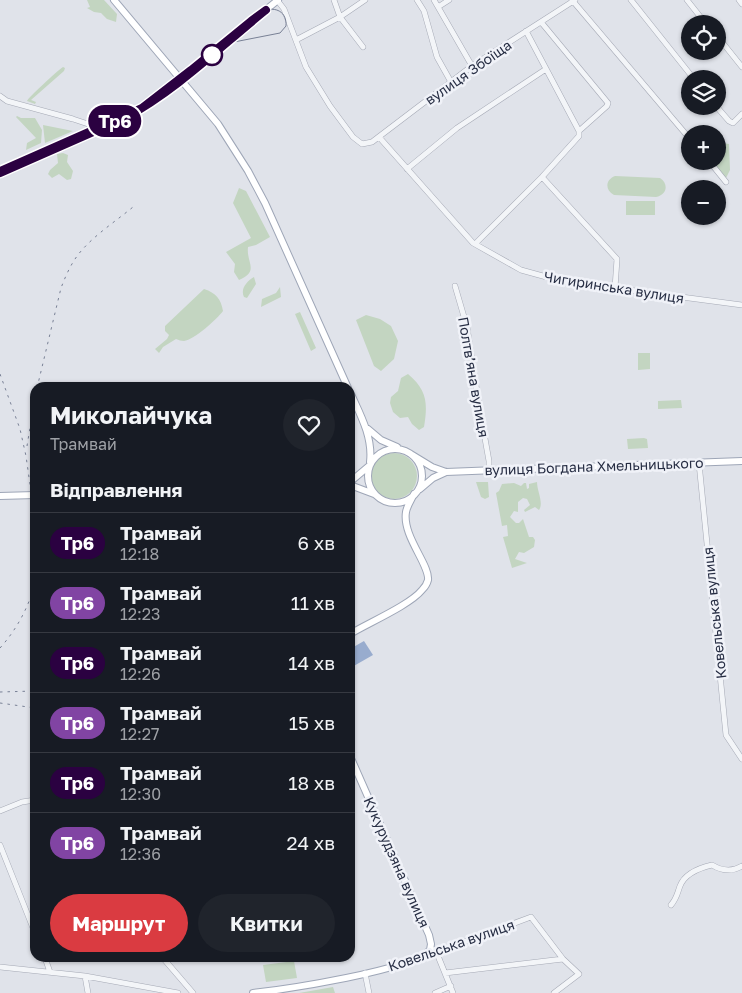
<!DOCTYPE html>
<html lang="uk">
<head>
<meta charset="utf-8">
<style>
	body { margin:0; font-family:"Golos Text",sans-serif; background:#20242c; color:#f1f3f6; height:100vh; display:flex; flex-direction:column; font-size:19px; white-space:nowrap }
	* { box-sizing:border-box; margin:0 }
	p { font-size:16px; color:#9ea1a6 }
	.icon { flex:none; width:28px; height:28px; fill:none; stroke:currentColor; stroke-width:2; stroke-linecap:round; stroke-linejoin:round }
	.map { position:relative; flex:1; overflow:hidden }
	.sheet { position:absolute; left:30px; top:382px; width:325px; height:580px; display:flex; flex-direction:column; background:#171b24; border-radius:15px; box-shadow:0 1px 4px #0004 }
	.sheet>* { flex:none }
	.badge { padding:0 10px; border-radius:16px; font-size:18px; line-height:32px }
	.tools { position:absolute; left:681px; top:15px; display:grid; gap:10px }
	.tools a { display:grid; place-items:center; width:45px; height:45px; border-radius:50%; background:#171b24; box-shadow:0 1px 4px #0004; font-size:25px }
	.map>.badge { position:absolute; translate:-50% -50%; box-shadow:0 0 0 2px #fff }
	h2 { padding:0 20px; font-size:19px; line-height:45px }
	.round { display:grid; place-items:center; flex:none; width:52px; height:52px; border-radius:26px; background:#20242c }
	.summary { display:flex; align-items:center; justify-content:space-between; height:85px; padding:0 20px }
	h1 { font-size:24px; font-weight:700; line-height:38px }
	.button { display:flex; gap:10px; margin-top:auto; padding:10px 20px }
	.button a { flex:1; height:58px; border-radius:30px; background:#da3b41; color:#fff; font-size:20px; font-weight:700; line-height:58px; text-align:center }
	.button a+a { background:#20242c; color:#f1f3f6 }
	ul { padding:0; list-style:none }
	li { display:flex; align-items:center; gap:15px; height:60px; padding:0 20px; border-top:1px solid #363941 }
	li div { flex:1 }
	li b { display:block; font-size:19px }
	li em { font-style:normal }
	li .badge { min-width:55px; font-weight:700; text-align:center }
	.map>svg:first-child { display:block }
</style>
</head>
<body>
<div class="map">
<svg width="742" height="993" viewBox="0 0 742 993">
	<rect width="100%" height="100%" fill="#e0e3ea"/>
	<!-- green -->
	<path fill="#c3d5c1" d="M87 0H104L117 14 116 22 107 19 101 13 94 12 87 8 90 7Z
		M63 67 65 68 64 71 31 100 36 102 35 104 27 101C28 98 57 71 63 67Z
		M17 116 21 118H35L42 130 41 143 26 150 27 143 36 138 16 117Z
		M43 125 73 131 45 143Z
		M722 143 729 144 730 170 726 178 715 166 719 158 718 155V145Z
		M63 153 68 155 67 162 73 171 71 179 67 180 59 174 52 178 48 174 50 170 58 163 57 154Z
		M615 176 660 178C669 184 667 195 656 197L614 195C605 190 605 180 615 176Z
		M239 188 246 191 270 237 256 245 248 247C246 263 260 271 239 280L234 272 235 264 226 252 251 238 233 203Z
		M626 201H655V215H626Z
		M254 277 256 284 247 298 244 297C240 289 247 281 254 277Z
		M280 287 281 297 261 307 262 299 276 293Z
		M204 289C216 293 221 299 223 311 217 319 194 340 184 341 181 341 179 340 176 339L163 347 159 353 155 349 167 339 169 335 165 331V326Z
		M300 312 316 348 311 351 295 314Z
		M366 315 380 319 391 326 398 341 394 359 381 371 374 366 356 320Z
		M638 353H650V369L638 370Z
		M408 374C427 390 428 403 424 427L419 430 412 424 408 417 400 418 393 412 390 403 391 397 398 391 401 378Z
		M681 400 682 408 658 409V401Z
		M644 438 647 439 648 448 628 449 627 439Z
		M371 476a23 23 0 1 1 46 0a23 23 0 1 1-46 0Z
		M476 482H488L489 497 485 499 481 497Z
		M537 482C537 491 544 503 539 510L535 507 525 512 524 510 530 505 527 499 523 498 518 502V512L514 511 510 517 516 523H519L523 519 529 537H533L535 540 534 547 524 553 519 552 515 559 527 563 512 568 503 537 508 536 507 525 502 526 496 493 499 491 502 484 514 483 521 486 524 483H526L527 489 529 488V484Z
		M294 961 297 978 266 982 263 965Z
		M333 987 335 993H299Z"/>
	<!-- water -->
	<path fill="#98acce" d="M364 641 373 655 352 667 350 663V649Z"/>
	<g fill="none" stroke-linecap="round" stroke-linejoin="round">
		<defs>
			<path id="minor" d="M277 0 284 9 306 67 330 106 353 137 362 144 372 142 472 66 575 0
				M334 0 340 17 363 47
				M417 0 424 11 437 57 451 82
				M434 0 472 66
				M572 0 690 139
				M631 0 694 79
				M687 0 706 24
				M739 0 742 4
				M438 7 449 0
				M541 22 608 103 607 106 579 131
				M526 31 579 131
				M718 37 742 67
				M296 40 340 17 365 0
				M0 96 7 101 73 119 100 128
				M716 106 729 121 733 123 742 114
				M379 137 473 243 521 270 561 281 742 305
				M709 161 726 182
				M407 169 457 128 546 69
				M542 177 617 259 615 288
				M475 244 542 177 579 136V131
				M455 286 467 327 479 405 489 461V470
				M699 463 726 735 742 759
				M0 811 22 802 35 800
				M0 845 35 933
				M671 905C677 898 677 894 680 886 685 873 699 868 712 865 722 871 732 872 742 866
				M430 950 445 949 531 917 563 959 579 974 554 993
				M430 950 438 956 453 993
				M45 958 50 972
				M163 958 193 993
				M0 967 85 976 178 993
				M365 973 369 993
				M445 973 563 959
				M85 976 88 993
				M435 993 451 986"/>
			<path id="major" d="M114 0 218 124 248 171 265 203 348 388
				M0 173 125 118 142 109 168 90 278 0
				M350 392C360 414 373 437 370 462
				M368 429 381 440 397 447
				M368 476a27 27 0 1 1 54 0a27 27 0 1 1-54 0Z
				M409 453 432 467 446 472 742 461
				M350 482 369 466
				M350 485 374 494
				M420 489 433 478 446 472
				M0 496 35 495
				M350 634C368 623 410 605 422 590 424 588 427 584 428 580 430 565 402 536 406 512 407 506 411 500 414 494
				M253 993C287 989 409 971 430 950L431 944 429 935 350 756"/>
		</defs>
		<!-- minor casing -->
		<use href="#minor" stroke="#a5a9b5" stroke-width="6"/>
		<!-- major casing -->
		<use href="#major" stroke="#9ea6b7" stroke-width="8"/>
		<!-- minor -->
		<use href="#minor" stroke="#f3f5f8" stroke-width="5"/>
		<!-- major -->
		<use href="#major" stroke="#fff" stroke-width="6"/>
		<!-- tram -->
		<path stroke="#788095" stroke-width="1" d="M0 171 116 120 141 108 191 70 263 11C276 6 287 12 286 26L280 33 234 42 224 46 168 91 132 116 0 174"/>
		<!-- rail -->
		<path stroke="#788095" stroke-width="1" stroke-dasharray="2.5 5" stroke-linecap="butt" d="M0 374 20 429 26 456 35 520
			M37 388 61 288C66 275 72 261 82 250 96 234 116 221 133 207
			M27 446 35 397
			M0 648C17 629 28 608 35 584
			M0 692 35 691
			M0 703 35 708"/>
	</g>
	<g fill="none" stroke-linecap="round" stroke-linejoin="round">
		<defs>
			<path id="line" d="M0 171 116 120 142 108 191 70 251 21 266 10C220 47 177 90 125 118L0 173"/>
		</defs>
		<!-- line casing -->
		<use href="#line" stroke="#fff" stroke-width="11"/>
		<!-- line -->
		<use href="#line" stroke="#2b0141" stroke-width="8"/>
	</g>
	<!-- markers -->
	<circle fill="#fff" stroke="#2b0141" stroke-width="2.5" cx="212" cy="55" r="10"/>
	<g text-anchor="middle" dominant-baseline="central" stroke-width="5" stroke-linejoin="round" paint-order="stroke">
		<!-- street labels -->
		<g font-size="14" fill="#272e44" stroke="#f0f2f8">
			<text transform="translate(468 72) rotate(-35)">вулиця Збоїща</text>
			<text transform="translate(614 287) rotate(9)">Чигиринська вулиця</text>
			<text transform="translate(474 377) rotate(80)">Полтвʼяна вулиця</text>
			<text transform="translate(594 466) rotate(-2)">вулиця Богдана Хмельницького</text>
			<text transform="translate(714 613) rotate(-96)">Ковельська вулиця</text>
			<text transform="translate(397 862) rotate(66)">Кукурудзяна вулиця</text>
			<text transform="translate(451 945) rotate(-19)">Ковельська вулиця</text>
		</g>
	</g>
</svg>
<div class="tools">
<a><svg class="icon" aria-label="locate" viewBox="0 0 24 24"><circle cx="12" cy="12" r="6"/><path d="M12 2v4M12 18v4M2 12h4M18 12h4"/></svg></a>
<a><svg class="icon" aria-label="layers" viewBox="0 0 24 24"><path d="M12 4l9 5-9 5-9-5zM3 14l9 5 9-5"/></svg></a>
<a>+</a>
<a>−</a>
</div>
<b class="badge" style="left:115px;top:121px;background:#2b0141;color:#fff">Тр6</b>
<section class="sheet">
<div class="summary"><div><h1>Миколайчука</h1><p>Трамвай</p></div><a class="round"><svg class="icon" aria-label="heart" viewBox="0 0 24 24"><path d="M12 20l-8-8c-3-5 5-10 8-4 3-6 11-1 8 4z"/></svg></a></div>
<h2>Відправлення</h2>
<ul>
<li><span class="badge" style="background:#2b0141;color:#fff">Тр6</span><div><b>Трамвай</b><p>12:18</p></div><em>6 хв</em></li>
<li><span class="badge" style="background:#8144a3;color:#fff">Тр6</span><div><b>Трамвай</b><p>12:23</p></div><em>11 хв</em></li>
<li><span class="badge" style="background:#2b0141;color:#fff">Тр6</span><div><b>Трамвай</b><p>12:26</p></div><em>14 хв</em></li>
<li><span class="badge" style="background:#8144a3;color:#fff">Тр6</span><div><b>Трамвай</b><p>12:27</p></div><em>15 хв</em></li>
<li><span class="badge" style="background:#2b0141;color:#fff">Тр6</span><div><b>Трамвай</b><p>12:30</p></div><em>18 хв</em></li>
<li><span class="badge" style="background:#8144a3;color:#fff">Тр6</span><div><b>Трамвай</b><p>12:36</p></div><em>24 хв</em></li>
</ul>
<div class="button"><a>Маршрут</a><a>Квитки</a></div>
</section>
</div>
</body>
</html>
